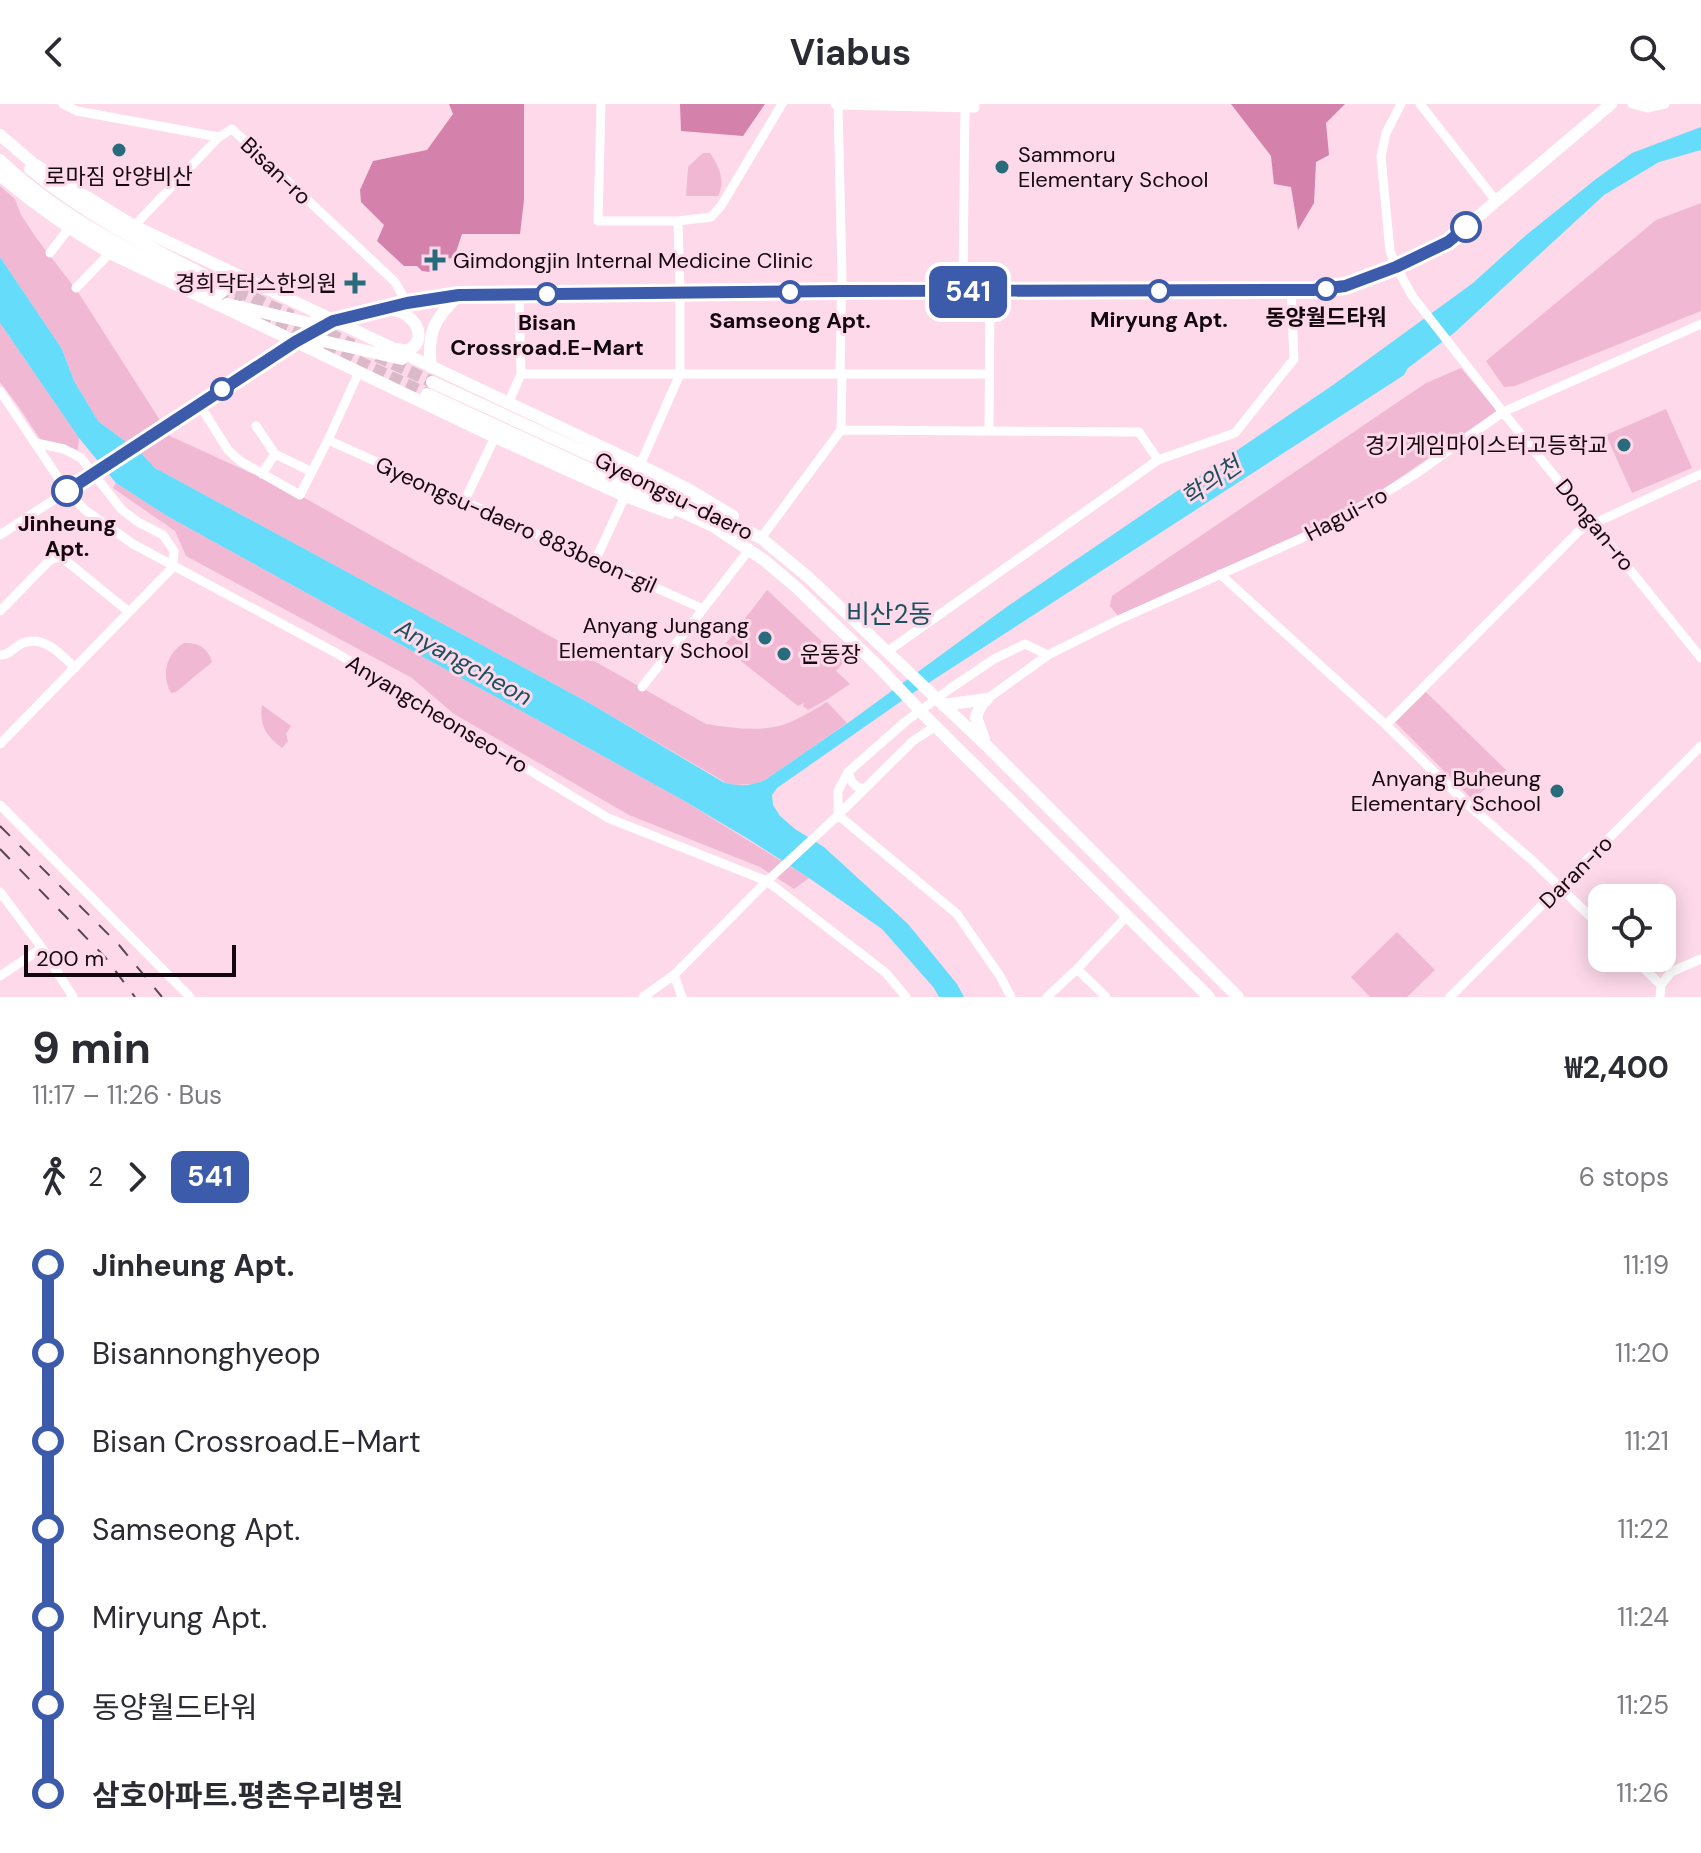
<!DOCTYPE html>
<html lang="en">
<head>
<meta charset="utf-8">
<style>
	body { margin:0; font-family:"DM Sans","Noto Sans KR",sans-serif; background:#f7f7f7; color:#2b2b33; height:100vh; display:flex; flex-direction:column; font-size:30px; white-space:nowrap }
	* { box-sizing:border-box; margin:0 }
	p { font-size:26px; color:#7c7c81 }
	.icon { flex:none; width:44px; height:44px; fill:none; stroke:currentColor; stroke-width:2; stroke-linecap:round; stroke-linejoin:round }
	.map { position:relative; height:893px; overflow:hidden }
	.side { display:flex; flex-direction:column; background:#fff; flex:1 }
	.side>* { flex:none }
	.badge { padding:0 16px; border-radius:12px; font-size:28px; line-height:52px }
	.controls { position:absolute; left:1588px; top:780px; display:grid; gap:16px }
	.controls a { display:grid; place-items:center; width:88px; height:88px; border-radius:16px; background:#fff; box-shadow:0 4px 20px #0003; font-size:40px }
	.scale { position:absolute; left:24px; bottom:20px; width:212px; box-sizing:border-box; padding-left:8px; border:4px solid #13080d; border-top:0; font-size:22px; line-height:28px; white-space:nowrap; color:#13080d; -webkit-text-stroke:6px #fdd9ea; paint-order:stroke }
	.map>.badge { position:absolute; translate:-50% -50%; box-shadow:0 0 0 4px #fff }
	.legs { display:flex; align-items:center; gap:12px; height:88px; padding:0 32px; font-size:26px }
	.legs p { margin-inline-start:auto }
	.overview { display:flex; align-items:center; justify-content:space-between; height:136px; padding:0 32px }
	h1 { font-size:44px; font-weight:700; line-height:60px }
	ul { padding:0 32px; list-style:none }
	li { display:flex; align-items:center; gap:28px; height:88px; font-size:30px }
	li i { display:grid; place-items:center; width:12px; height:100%; margin:0 10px; background:currentColor }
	li i::after { content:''; width:20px; height:20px; margin:-10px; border:6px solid; border-radius:50%; background:#fff }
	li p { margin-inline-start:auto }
	li:first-child i { background:linear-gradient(#0000 50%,currentColor 0) }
	li:last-child i { background:linear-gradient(currentColor 50%,#0000 0) }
	header { display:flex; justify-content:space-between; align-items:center; height:104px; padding:0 32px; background:#fff; font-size:36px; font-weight:700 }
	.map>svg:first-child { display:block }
</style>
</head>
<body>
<header><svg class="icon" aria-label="back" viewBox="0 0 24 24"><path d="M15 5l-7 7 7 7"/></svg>Viabus<svg class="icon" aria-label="search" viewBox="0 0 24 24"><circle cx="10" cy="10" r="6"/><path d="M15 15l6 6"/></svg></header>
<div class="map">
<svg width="1701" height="893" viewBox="0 0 1701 893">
	<rect width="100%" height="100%" fill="#fdd9ea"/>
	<!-- green -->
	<path fill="#f1b8d4" d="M703 49H710C719 62 726 78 718 92H686L688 63Z
		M0 82 15 95 21 111 37 135 78 188 170 332 253 370H262L706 620C733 624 762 629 788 619 801 614 815 605 827 598L847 619 765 676 754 680 730 681 591 600 155 364 142 350 98 317 74 277 62 245 0 153Z
		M1701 99V207L1515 282 1504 283 1486 257 1656 116Z
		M0 219 79 334 78 346 40 335 16 299 0 278Z
		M1461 264 1497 307 1385 384 1300 431 1118 512 1110 502 1112 492 1426 279Z
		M1666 305 1692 364 1632 389 1606 331Z
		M116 379 167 412 681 695 809 774 794 785 760 763 629 711 454 610 412 574 186 452 175 427 113 384Z
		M767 486 844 558 836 567 850 580 826 596 808 606 803 602 804 599 798 602 723 543Z
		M184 539C199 538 208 544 212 558L176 588 171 589C161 572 166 549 184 539Z
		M1426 588 1506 666 1473 696 1395 618Z
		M262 601 291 622 286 630 288 637 282 644C266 632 259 621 262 601Z
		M1397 828 1435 866 1407 893H1370L1351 873Z"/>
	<!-- forest -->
	<path fill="#d481ac" d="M449 0H524V96L520 130H462L454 154 430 156V168L422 167 417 162H404L377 137 384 121 361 98 360 86 373 57 427 46 453 10Z
		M680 0H765L743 32 681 27Z
		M1231 0H1345L1326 19 1329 51 1316 58 1314 99 1298 126 1291 83 1274 80 1271 52Z"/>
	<!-- water -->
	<path fill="#64dcfa" d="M1701 23V46L1659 58 1604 91 1454 229 1408 264 1404 271 913 589 777 684 772 691 773 701 780 712 795 725 824 743 908 820 957 880 964 893H939L934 884 882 825 809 774 750 736 681 695 167 412 116 379 79 334 0 219V153L62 245 74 277 98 317 142 350 155 364 591 600 723 678C738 683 751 682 765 676L852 616 1008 502 1333 281 1473 179 1525 132 1596 75 1632 49Z"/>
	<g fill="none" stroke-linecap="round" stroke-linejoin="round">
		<!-- major-tunnel -->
		<path stroke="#dabac9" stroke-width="12" stroke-dasharray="12 6" stroke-linecap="butt" d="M204 171 292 212
			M200 182 240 201
			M260 211 427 290
			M312 222 353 241
			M377 252 432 278"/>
		<!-- minor -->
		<path stroke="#fff" stroke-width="9" d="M63 0 77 7 219 33 232 25 395 178 407 199
			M601 0 598 117H678
			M835 0 838 1 842 170 840 269
			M1401 0 1386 29 1381 53 1390 147 1396 163 1413 193 1503 308 1701 554
			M1420 0 1497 98
			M1632 0 1647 4 1665 0
			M838 1 975 4V0
			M134 122 219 33
			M50 149 69 124
			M963 169 965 4
			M76 184 110 149
			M519 190 521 270H989
			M359 268 328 336 703 505 749 446
			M0 287 67 387 85 406 133 440 338 550 608 714 767 777 886 869 906 893
			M199 300 228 346 240 357 300 391 328 336
			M508 300 521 270
			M256 322 275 350
			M841 326 1139 328 1158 356
			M841 326 842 269
			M989 327 990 188
			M640 361 680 270V188L678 117 711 113 721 102 782 0
			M262 370 275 350 312 368
			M464 398 495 333
			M0 431 295 238
			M761 434 841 326
			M595 457 625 392
			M1220 470 1386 621 1466 699 1533 757 1602 824
			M0 507 49 457 57 453 65 456 129 508
			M888 547 1158 356 1235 329 1294 255 1291 186
			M0 551C11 551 13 543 23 539 44 531 61 550 75 564
			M642 583 703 505
			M987 595 1048 551 1116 517 1302 434 1377 394 1414 371 1503 308 1701 220
			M1386 621 1580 426 1701 370
			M0 640 173 463 174 447 163 431 138 418 122 406 81 354 64 345 36 339
			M848 668C851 678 854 683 864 685
			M0 701 190 893
			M0 788 42 844 73 893
			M1633 854 1661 881 1660 893
			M1077 865 1106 893
			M674 871 682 893
			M0 872 42 844
			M1661 881 1671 868 1701 855
			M643 893 674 871 767 777 830 719 913 637 936 622
			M1011 893 1000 872 957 810 838 711V687L848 668 905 618 951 584 994 555 1025 540 1048 551
			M1047 893 1077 865 1127 812
			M1450 893 1701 642"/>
		<!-- major -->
		<path stroke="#fff" stroke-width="12" d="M0 31 34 60 134 122 640 361 686 384 733 412
			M0 56C57 111 130 147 200 182
			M30 65C84 110 141 139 204 171
			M0 71C35 101 71 126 110 149L495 333 625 392 670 409
			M203 193 214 194 224 186V175L220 164
			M227 200 309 219 326 217
			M387 205C393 206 402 207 406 211 421 221 424 239 407 247L397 245
			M295 238 333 217 407 199 459 191 841 187 1313 186 1345 182 1396 163 1448 138 1611 0
			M298 238 323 237 402 255
			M431 263C427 229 434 215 458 192
			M432 278 636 372 761 434 808 473 987 642 1238 893
			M427 290 713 422 764 456 797 484 878 562 926 613 1209 893
			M943 601 987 595
			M984 635 976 613 981 601 987 595"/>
		<!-- rail -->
		<path stroke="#59464f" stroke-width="2" stroke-dasharray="14 14" stroke-linecap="butt" d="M0 722 119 841 162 893
			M0 745 105 853 135 893"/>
	</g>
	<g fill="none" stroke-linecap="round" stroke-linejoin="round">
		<defs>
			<path id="line-1" d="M67 387 295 238 333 217 407 199 459 191 841 187 1313 186 1345 182 1396 163 1448 138 1466 123"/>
		</defs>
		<!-- line-1 casing -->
		<use href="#line-1" stroke="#fff" stroke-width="18"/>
		<!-- line-1 -->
		<use href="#line-1" stroke="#3d5bab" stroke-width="12"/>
	</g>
	<!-- markers -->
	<g fill="#276b7c" stroke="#fdd9ea" stroke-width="3">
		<circle cx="119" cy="46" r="8"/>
		<circle cx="1002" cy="63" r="8"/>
		<path d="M431 144h8v8h8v8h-8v8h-8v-8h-8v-8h8z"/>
		<path d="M351 167h8v8h8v8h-8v8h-8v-8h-8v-8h8z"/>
		<circle cx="1624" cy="341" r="8"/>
		<circle cx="765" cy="534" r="8"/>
		<circle cx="784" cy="550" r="8"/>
		<circle cx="1557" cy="687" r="8"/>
	</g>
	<g fill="#fff" stroke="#3d5bab" stroke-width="4">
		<circle cx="1466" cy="123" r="14"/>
		<circle cx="1326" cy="185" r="10"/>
		<circle cx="1159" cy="187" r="10"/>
		<circle cx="790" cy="188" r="10"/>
		<circle cx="547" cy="190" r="10"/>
		<circle cx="222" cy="285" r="10"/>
		<circle cx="67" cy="387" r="14"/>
	</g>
	<g text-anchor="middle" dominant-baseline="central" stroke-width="6" stroke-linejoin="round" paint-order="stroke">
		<!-- poi labels -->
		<g font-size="22" fill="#13080d" stroke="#fdd9ea" text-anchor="end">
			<text x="1018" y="50" text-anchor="start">Sammoru<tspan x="1018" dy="25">Elementary School</tspan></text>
			<text x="119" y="72" text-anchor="middle">로마짐 안양비산</text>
			<text x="453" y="156" text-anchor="start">Gimdongjin Internal Medicine Clinic</text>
			<text x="337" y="179">경희닥터스한의원</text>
			<text x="1608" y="341">경기게임마이스터고등학교</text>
			<text x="749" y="521">Anyang Jungang<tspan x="749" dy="25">Elementary School</tspan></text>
			<text x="800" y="550" text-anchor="start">운동장</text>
			<text x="1541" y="674">Anyang Buheung<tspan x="1541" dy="25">Elementary School</tspan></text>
		</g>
		<!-- street labels -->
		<g font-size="22" fill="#13080d" stroke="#fdd9ea">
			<text transform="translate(276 67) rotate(43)">Bisan-ro</text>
			<text transform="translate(674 392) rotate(26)">Gyeongsu-daero</text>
			<text transform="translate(1346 410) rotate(-28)">Hagui-ro</text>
			<text transform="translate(516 421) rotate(24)">Gyeongsu-daero 883beon-gil</text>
			<text transform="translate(1595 421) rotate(51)">Dongan-ro</text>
			<text transform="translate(437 610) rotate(31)">Anyangcheonseo-ro</text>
			<text transform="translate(1576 768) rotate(-45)">Daran-ro</text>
		</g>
		<!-- stop labels -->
		<g font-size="22" font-weight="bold" fill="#13080d" stroke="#fdd9ea">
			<text x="1326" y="213">동양월드타워</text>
			<text x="1159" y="215">Miryung Apt.</text>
			<text x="790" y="216">Samseong Apt.</text>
			<text x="547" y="218">Bisan<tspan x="547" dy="25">Crossroad.E-Mart</tspan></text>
			<text x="67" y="419">Jinheung<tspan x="67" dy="25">Apt.</tspan></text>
		</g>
		<!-- water labels -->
		<g font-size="24" font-style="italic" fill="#1b4f5c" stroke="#fdd9ea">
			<text transform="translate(1211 377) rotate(-35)">학의천</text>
			<text transform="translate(464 558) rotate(29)">Anyangcheon</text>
		</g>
		<!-- quarter labels -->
		<g font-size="26" fill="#1b515f" stroke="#fdd9ea">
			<text x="889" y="510">비산2동</text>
		</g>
	</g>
</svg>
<div class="controls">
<a><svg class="icon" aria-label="locate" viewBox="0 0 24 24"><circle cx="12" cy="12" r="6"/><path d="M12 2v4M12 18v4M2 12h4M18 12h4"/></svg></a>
</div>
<div class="scale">200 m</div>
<b class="badge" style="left:968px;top:188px;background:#3d5bab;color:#fff">541</b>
</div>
<section class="side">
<div class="overview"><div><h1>9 min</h1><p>11:17 – 11:26 · Bus</p></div><b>₩2,400</b></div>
<div class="legs"><svg class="icon" aria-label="walk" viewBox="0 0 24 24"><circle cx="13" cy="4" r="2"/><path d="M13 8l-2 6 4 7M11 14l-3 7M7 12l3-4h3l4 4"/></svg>2<svg class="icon" aria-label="forward" viewBox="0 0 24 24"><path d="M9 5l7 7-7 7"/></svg><b class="badge" style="background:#3d5bab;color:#fff">541</b><p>6 stops</p></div>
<ul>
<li><i style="color:#3d5bab"></i><b>Jinheung Apt.</b><p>11:19</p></li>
<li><i style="color:#3d5bab"></i><span>Bisannonghyeop</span><p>11:20</p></li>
<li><i style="color:#3d5bab"></i><span>Bisan Crossroad.E-Mart</span><p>11:21</p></li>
<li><i style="color:#3d5bab"></i><span>Samseong Apt.</span><p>11:22</p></li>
<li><i style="color:#3d5bab"></i><span>Miryung Apt.</span><p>11:24</p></li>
<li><i style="color:#3d5bab"></i><span>동양월드타워</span><p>11:25</p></li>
<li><i style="color:#3d5bab"></i><b>삼호아파트.평촌우리병원</b><p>11:26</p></li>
</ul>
</section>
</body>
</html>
